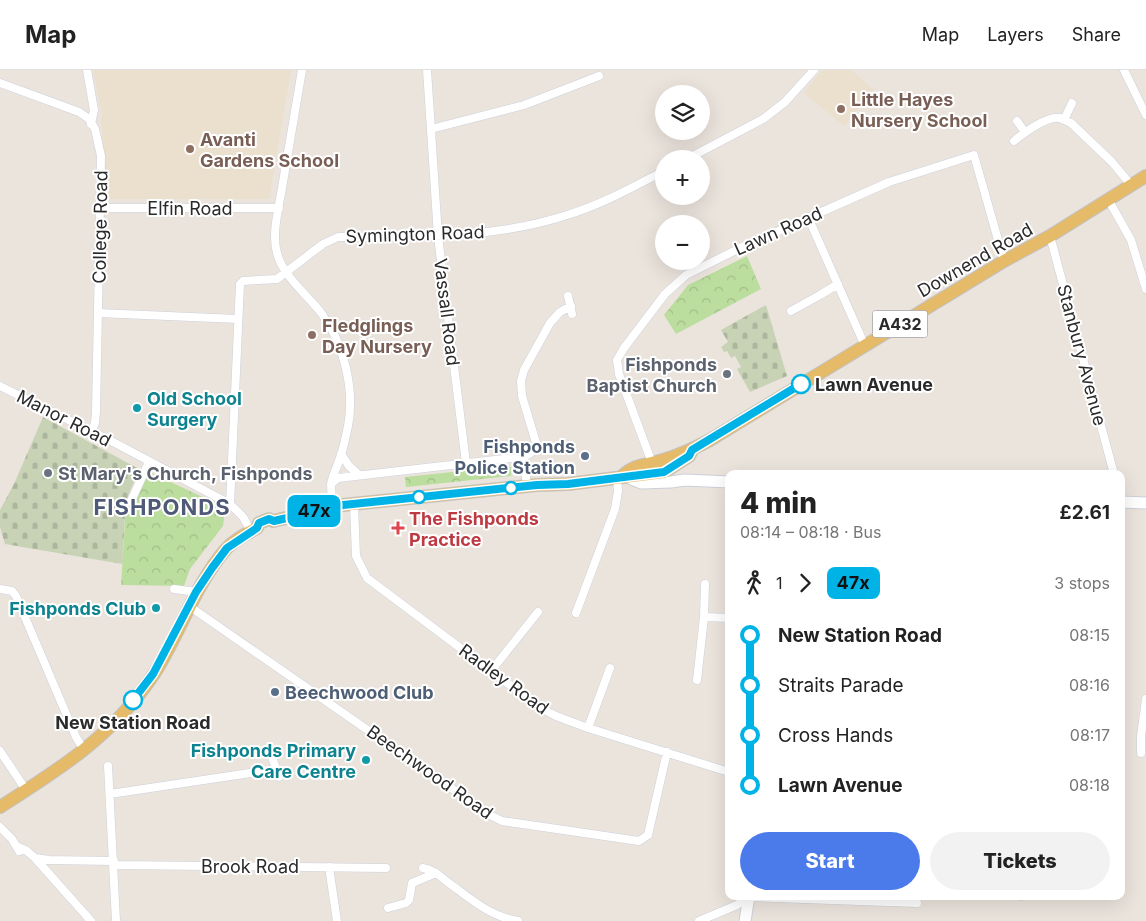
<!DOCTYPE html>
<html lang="en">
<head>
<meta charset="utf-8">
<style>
	body { margin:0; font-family:Inter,sans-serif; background:#f2f2f2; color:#222; height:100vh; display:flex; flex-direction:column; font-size:19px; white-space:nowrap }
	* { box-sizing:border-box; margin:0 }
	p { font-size:16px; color:#767676 }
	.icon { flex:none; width:28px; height:28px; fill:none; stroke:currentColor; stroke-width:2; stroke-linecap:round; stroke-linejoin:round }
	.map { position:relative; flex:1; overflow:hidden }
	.panel { position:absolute; left:725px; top:400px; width:400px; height:430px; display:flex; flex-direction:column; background:#fff; border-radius:10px; box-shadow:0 5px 20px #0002 }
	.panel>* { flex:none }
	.badge { padding:0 10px; border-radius:8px; font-size:18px; line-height:32px }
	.controls { position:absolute; left:655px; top:15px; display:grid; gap:10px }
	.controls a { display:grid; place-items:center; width:55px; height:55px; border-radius:50%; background:#fff; box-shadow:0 5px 20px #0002; font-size:25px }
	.map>.badge { position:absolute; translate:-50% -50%; box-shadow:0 0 0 2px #fff }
	.legs { display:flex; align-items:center; gap:8px; height:55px; padding:0 15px; font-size:16px }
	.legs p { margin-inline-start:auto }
	.summary { display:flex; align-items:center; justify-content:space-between; height:85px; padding:0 15px }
	h1 { font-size:28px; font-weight:800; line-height:38px }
	.button { display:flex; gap:10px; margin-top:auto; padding:10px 15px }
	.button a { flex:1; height:58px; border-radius:30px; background:#4b7beb; color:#fff; font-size:20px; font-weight:800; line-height:58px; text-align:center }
	.button a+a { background:#f2f2f2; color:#222 }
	ul { padding:0 15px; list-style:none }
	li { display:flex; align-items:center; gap:18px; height:50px; font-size:19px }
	li i { display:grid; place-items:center; width:8px; height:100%; margin:0 6px; background:currentColor }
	li i::after { content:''; width:12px; height:12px; margin:-6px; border:4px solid; border-radius:50%; background:#fff }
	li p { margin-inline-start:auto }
	li:first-child i { background:linear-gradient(#0000 50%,currentColor 0) }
	li:last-child i { background:linear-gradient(currentColor 50%,#0000 0) }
	header { display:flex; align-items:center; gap:30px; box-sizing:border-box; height:70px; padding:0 25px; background:#fff; border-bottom:1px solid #e0e0e0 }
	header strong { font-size:24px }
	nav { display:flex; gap:28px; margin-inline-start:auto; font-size:18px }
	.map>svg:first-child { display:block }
</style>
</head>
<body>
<header>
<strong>Map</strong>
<nav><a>Map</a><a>Layers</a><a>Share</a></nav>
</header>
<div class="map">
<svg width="1146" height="851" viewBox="0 0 1146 851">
	<defs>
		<pattern id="cemetery-stones" width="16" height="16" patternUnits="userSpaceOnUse" patternTransform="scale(1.25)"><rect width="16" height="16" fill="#c8d3b6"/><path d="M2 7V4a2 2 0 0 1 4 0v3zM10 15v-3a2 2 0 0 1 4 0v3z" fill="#acb59d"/></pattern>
		<pattern id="park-crowns" width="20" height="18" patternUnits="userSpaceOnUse" patternTransform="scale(1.25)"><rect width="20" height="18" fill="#bbdd9e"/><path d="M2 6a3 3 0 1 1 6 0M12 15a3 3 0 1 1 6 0" fill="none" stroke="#a1be88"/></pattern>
	</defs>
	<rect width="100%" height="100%" fill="#ebe4dd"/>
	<!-- education -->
	<path fill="#ebdfce" d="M93 0H291L269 129H107L101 49 102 45Z
		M822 0H851L874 20 844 56 804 23Z"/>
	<!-- cemetery -->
	<path fill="url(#cemetery-stones)" d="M766 235 787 306 750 322 737 299 741 297 735 286 731 288 727 281 724 282 721 277 728 272 721 260Z
		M43 347 139 399 126 431 122 494 5 474 0 457V440L14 414Z"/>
	<!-- park -->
	<path fill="url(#park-crowns)" d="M747 186 761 219 676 264 664 245 688 215Z
		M509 396 512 398 511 406 406 417 405 407Z
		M149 402 220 435 225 440 223 456 190 499 184 516 121 515 126 436H133Z"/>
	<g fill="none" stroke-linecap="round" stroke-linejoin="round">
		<defs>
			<path id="minor" d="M87 0 94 40 91 54
				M302 0C296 37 289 75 283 112 280 134 271 162 277 183 283 207 308 225 322 244 344 274 355 320 348 356 346 365 344 376 341 385 338 395 333 404 331 414
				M427 0 438 166 466 393
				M1124 0 1146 45
				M0 13 79 42 89 49 95 59 101 86 96 342 95 353 91 362
				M1064 50 1072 33
				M1017 51 1025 62
				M431 59 524 35 599 6
				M1014 71C1024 63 1046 46 1060 48 1064 49 1067 52 1071 53L1112 92 1131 115
				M687 89 763 49 785 32 814 0
				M1108 129 1131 170 1146 219
				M101 138H279
				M808 147 865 276
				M1050 166 1114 404
				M568 226 572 244
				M791 241 820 225 838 214
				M98 243 238 249
				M0 316 115 373 230 434 243 447 251 461
				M341 384 349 396 359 405
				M520 390 535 380 537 376 522 326 521 311 524 300 550 253 560 242 571 236
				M652 393 619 304 617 290 624 278 665 224 686 205 740 178 889 112 974 85 1004 191
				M131 431 149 392
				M230 434 240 214 243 211 277 209 323 174 338 167C414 167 494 169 567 145 601 135 633 117 664 101
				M354 434 356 486 367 508 539 637 556 646 588 658 729 702
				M332 437 331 414 338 408 512 388 520 390 525 398 527 416
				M0 519 12 521 16 526 76 667 84 680
				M174 519 197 522
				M189 536 490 745 502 751 639 771 648 765 667 682
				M576 543 615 439 618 421 617 408
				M704 547 729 548
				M491 601 538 542
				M697 610 704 547 705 514
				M588 658 610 598
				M0 681 26 720
				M1141 683V666L1146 629
				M273 690 279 707
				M108 696 116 851
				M110 724 277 699
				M0 757 12 769 19 781
				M18 777 27 781 35 788 91 851
				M35 788 49 790 114 791
				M114 795 386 798
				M329 797 337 851
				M423 798C435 800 443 809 453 816 473 831 492 847 518 851
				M1019 826H1022
				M388 838 406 833 409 830 412 813 436 803
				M699 851 737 835 748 827 917 833"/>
			<path id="secondary" d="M627 407 641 413 671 412 685 410 729 412
				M1121 432 1146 433
				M745 851 749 826"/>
			<path id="primary" d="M621 407C636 393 645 396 663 390 680 385 695 378 710 370L1004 191 1050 166 1146 106
				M0 737C61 698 113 666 154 604 180 564 194 516 226 479 233 471 247 463 257 458L259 453 269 449 273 451 343 435 537 415 568 414 664 402 689 386 692 380"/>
		</defs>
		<!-- minor casing -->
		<use href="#minor" stroke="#ccd0db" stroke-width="9"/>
		<!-- secondary casing -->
		<use href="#secondary" stroke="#ccd0db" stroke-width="13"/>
		<!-- primary casing -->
		<use href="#primary" stroke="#c3c3c3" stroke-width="14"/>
		<!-- minor -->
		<use href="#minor" stroke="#fff" stroke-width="8"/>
		<!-- secondary -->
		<use href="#secondary" stroke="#fff" stroke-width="11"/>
		<!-- primary -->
		<use href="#primary" stroke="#e5ba68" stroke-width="12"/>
	</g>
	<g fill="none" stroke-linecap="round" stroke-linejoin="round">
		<defs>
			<path id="line-1" d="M133 630 153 604 196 522 212 498 227 478 257 458 259 453 269 449 274 451 343 435 537 415 568 414 664 402 689 386 692 380 801 314"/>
		</defs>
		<!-- line-1 casing -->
		<use href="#line-1" stroke="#fff" stroke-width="11"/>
		<!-- line-1 -->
		<use href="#line-1" stroke="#00b3e6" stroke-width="8"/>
	</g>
	<!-- markers -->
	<g fill="#8d6e63" stroke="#fff" stroke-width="2">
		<circle cx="841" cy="39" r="5"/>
		<circle cx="190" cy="79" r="5"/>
		<circle cx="312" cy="265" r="5"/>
	</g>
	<g fill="#6b7280" stroke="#fff" stroke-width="2">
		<circle cx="727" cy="304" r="5"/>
		<circle cx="48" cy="403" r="5"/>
	</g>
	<g fill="#fff" stroke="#00b3e6" stroke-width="2.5">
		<circle cx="801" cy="314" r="9"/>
		<circle cx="511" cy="418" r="6"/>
		<circle cx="419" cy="427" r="6"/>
		<circle cx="133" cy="630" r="9"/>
	</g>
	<g fill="#0f9aa8" stroke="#fff" stroke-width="2">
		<circle cx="137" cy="338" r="5"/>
		<circle cx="156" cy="538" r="5"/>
		<circle cx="366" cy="690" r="5"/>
	</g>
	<g fill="#5c6f8a" stroke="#fff" stroke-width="2">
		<circle cx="585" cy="386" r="5"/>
		<circle cx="275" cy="622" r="5"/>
	</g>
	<path fill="#e0444e" stroke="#fff" stroke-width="2" d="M395.5 450.5h5v5h5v5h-5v5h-5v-5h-5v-5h5z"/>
	<g text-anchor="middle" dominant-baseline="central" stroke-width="4" stroke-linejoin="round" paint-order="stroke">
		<!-- shield labels -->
		<rect fill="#fff" stroke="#6a6a6a" stroke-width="1" x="872.5" y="240.5" width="55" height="27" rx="4"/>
		<g font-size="16" font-weight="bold" fill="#2a2a2a">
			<text x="900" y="254">A432</text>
		</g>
		<!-- education labels -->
		<g font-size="18" font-weight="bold" fill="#785e54" stroke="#fff" text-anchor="start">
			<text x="851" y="29">Little Hayes<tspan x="851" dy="21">Nursery School</tspan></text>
			<text x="200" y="69">Avanti<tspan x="200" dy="21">Gardens School</tspan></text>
			<text x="322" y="255">Fledglings<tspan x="322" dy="21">Day Nursery</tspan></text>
		</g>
		<!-- street labels -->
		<g font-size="18" fill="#2a2a2a" stroke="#fff">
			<text x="190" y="138">Elfin Road</text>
			<text transform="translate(100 157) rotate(-89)">College Road</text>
			<text transform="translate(778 161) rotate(-24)">Lawn Road</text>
			<text transform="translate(415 164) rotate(-2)">Symington Road</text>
			<text transform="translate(975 190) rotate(-30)">Downend Road</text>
			<text transform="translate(447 242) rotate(83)">Vassall Road</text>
			<text transform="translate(1082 285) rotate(75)">Stanbury Avenue</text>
			<text transform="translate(64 348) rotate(27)">Manor Road</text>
			<text transform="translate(504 609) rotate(36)">Radley Road</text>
			<text transform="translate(430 702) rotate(35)">Beechwood Road</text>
			<text x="250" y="796">Brook Road</text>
		</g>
		<!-- worship labels -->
		<g font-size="18" font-weight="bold" fill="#5b616d" stroke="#fff" text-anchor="end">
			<text x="717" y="294">Fishponds<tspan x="717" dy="21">Baptist Church</tspan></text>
			<text x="58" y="403" text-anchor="start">St Mary's Church, Fishponds</text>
		</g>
		<!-- stop labels -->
		<g font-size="18" font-weight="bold" fill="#2a2a2a" stroke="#fff" text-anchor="start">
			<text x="815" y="314">Lawn Avenue</text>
			<text x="133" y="652" text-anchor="middle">New Station Road</text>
		</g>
		<!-- culture labels -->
		<g font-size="18" font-weight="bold" fill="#0d838f" stroke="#fff" text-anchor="end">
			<text x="147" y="328" text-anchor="start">Old School<tspan x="147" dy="21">Surgery</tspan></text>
			<text x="146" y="538">Fishponds Club</text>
			<text x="356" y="680">Fishponds Primary<tspan x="356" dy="21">Care Centre</tspan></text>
		</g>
		<!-- service labels -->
		<g font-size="18" font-weight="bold" fill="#4e5e75" stroke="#fff" text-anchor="end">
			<text x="575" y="376">Fishponds<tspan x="575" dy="21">Police Station</tspan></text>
			<text x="285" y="622" text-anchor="start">Beechwood Club</text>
		</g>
		<!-- health labels -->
		<g font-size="18" font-weight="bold" fill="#be3a42" stroke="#fff" text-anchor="start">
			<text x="409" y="448">The Fishponds<tspan x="409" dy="21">Practice</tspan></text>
		</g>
		<!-- district labels -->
		<g font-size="22" font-weight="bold" letter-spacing="1" fill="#4e5a77" stroke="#fff">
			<text x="162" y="437">FISHPONDS</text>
		</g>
	</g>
</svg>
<div class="controls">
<a><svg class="icon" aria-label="layers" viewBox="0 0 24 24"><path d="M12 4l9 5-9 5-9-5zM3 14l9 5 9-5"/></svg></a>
<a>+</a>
<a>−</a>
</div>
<b class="badge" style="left:314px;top:441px;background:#00b3e6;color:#111">47x</b>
<section class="panel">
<div class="summary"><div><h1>4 min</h1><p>08:14 – 08:18 · Bus</p></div><b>£2.61</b></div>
<div class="legs"><svg class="icon" aria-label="walk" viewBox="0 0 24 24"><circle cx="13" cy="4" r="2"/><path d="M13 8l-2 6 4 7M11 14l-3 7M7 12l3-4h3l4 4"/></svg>1<svg class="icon" aria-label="forward" viewBox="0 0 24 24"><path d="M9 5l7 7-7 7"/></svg><b class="badge" style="background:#00b3e6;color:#111">47x</b><p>3 stops</p></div>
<ul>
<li><i style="color:#00b3e6"></i><b>New Station Road</b><p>08:15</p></li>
<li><i style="color:#00b3e6"></i><span>Straits Parade</span><p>08:16</p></li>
<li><i style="color:#00b3e6"></i><span>Cross Hands</span><p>08:17</p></li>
<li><i style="color:#00b3e6"></i><b>Lawn Avenue</b><p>08:18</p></li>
</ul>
<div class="button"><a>Start</a><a>Tickets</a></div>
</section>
</div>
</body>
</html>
